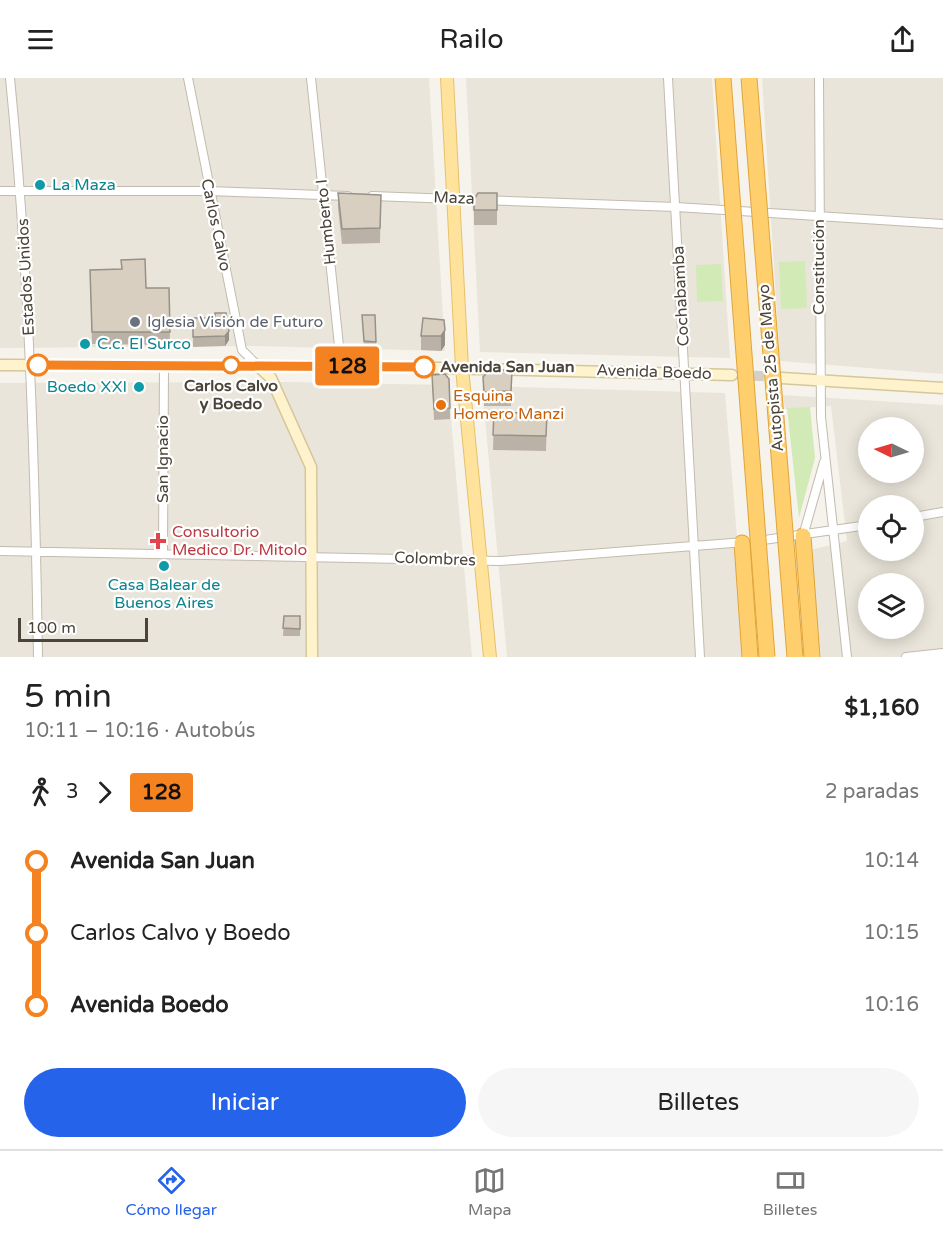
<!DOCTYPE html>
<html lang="es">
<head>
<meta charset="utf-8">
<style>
	body { margin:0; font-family:"Varela Round",sans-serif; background:#f6f6f6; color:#222; height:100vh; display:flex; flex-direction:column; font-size:22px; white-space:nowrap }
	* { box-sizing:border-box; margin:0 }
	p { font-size:20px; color:#767676 }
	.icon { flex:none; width:33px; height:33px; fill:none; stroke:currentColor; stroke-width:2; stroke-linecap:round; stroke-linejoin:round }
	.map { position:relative; height:579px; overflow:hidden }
	.details { display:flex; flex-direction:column; background:#fff; flex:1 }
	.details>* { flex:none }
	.badge { padding:0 12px; border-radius:4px; font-size:21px; line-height:39px }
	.needle { width:39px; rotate:275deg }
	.tools { position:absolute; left:858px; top:339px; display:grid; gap:12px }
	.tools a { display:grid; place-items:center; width:66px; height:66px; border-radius:50%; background:#fff; box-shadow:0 3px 15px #0003; font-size:30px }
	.scale { position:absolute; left:18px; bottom:15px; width:130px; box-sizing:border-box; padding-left:6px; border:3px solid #4b4439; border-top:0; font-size:16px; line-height:21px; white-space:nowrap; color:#4b4439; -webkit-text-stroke:4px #fff; paint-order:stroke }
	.map>.badge { position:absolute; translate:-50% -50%; box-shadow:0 0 0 3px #fff }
	.legs { display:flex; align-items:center; gap:9px; height:66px; padding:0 24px; font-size:20px }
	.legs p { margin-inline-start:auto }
	.summary { display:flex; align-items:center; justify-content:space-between; height:102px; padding:0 24px }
	h1 { font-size:33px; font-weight:600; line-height:45px }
	.button { display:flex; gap:12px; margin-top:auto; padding:12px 24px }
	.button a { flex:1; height:69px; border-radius:36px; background:#2563eb; color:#fff; font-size:24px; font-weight:600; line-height:69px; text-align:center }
	.button a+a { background:#f6f6f6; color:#222 }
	ul { padding:0 24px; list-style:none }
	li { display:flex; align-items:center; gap:21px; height:72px; font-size:22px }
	li i { display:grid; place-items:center; width:9px; height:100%; margin:0 8px; background:currentColor }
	li i::after { content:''; width:15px; height:15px; margin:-8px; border:4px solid; border-radius:50%; background:#fff }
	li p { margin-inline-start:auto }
	li:first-child i { background:linear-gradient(#0000 50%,currentColor 0) }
	li:last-child i { background:linear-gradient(currentColor 50%,#0000 0) }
	header { display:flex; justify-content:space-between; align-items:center; height:78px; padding:0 24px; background:#fff; font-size:27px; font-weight:600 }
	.dock { display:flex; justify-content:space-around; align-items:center; height:84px; border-top:2px solid #e0e0e0; background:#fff; font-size:16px; color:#767676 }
	.dock a { display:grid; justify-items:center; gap:3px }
	.dock .current { color:#2563eb }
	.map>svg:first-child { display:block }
</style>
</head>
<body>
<header><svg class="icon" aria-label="menu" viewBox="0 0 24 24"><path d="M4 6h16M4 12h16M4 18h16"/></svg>Railo<svg class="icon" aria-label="share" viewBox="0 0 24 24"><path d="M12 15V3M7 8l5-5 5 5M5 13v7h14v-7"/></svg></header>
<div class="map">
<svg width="943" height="579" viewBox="0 0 943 579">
	<rect width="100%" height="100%" fill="#f6f3ec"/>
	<!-- residential -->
	<path fill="#eae5da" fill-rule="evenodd" d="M0 0H429L445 273 254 268 0 270Z
		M466 0H712L730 280 480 274Z
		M762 0H943V296L780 283Z
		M289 304 448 307 472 579H0V305Z
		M482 308 725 315 747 579H507Z
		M783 317 943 327V579H821L810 472 847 463 831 328 785 331ZM868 350H914V394H868ZM868 428H914V472H868ZM868 506H914V550H868Z"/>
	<!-- green -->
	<path fill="#d2eab5" d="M805 183 807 230 781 231 779 184Z
		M721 186 723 223 697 224 696 187Z
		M810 329 815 380 799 440 787 330Z"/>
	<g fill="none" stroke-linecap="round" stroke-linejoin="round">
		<!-- secondary-tunnel -->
		<path stroke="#d4d0c8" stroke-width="10" stroke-dasharray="10 5" stroke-linecap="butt" d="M739 297 777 299"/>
		<defs>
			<path id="minor" d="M10 0C29 192 35 386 38 579
				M188 0 242 272 257 287
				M311 0 341 287
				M668 0 700 579
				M819 0 821 339 847 579
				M0 113H209L348 118
				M372 118 676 129 943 146
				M914 439 943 434
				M803 458 824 384
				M757 463 868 447
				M0 473 500 483 745 464
				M163 476 164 287
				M906 579 943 575"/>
			<path id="secondary" d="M0 287 360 288 732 297
				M257 287 271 300 311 389 312 579
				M782 300 943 310"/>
			<path id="primary" d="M447 0 462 290 490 579"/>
			<path id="motorway" d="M803 458 812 579
				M742 465 750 579"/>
		</defs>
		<!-- minor casing -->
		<use href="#minor" stroke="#c2bbae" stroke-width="10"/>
		<!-- secondary casing -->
		<use href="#secondary" stroke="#d6c79b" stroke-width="13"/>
		<!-- primary casing -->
		<use href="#primary" stroke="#e6c16a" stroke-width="14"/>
		<!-- motorway casing -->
		<use href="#motorway" stroke="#e0a43c" stroke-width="17"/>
		<!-- minor -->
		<use href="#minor" stroke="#fff" stroke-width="8"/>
		<!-- secondary -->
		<use href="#secondary" stroke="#fff3cd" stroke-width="10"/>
		<!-- primary -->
		<use href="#primary" stroke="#ffe39c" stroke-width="12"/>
		<!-- motorway -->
		<use href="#motorway" stroke="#ffcf6e" stroke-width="15"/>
		<defs>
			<path id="motorway-bridge" d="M723 0 767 579
				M749 0 795 579"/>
		</defs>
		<!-- motorway-bridge casing -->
		<use href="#motorway-bridge" stroke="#e0a43c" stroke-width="17" stroke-linecap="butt"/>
		<!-- motorway-bridge -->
		<use href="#motorway-bridge" stroke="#ffcf6e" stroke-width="15"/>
	</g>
	<!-- wall -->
	<path fill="#bab2a6" d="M338 115 381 117 380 165 342 166 338 130Z
		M497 115V147H474V122Z
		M121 182 146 210H169L170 267 92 266 90 192 121 191Z
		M362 237 376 264V271H364Z
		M193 240 229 253V262L225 268 193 269Z
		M444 242 445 267 441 273 421 272V258Z
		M512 292 511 328H484L483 299Z
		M432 297 450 330V341L434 342Z
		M494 334 547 336 546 373 493 372Z
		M284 538H300V558H283Z"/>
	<!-- shaded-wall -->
	<path fill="#979187" d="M445 252V267L441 273V258Z
		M229 253V262L225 268V258Z"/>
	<!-- building -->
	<path fill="#d8cfc1" stroke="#979187" stroke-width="1.5" d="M338 115 381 117 380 150 342 151Z
		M478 115H497V132H474V122Z
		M145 181 146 210H169L170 254H92L90 192 122 191 121 182Z
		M215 235H226L229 253 225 258 193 259V240H215Z
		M362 237H375L376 264 364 263Z
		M423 240 444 242 445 252 441 258H421Z
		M490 292H512L511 313 484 314 483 299Z
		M445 296 449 301 450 330 434 331 432 297Z
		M494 334 547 336 546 358 493 357Z
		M284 538H300V551L283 550Z"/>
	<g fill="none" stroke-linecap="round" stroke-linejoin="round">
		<defs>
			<path id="line-1" d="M38 287 424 289"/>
		</defs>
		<!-- line-1 casing -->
		<use href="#line-1" stroke="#fff" stroke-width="14"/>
		<!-- line-1 -->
		<use href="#line-1" stroke="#f58220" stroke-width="9"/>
	</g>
	<!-- markers -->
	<g fill="#0f9aa8" stroke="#fff" stroke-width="2">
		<circle cx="40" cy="107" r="6"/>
		<circle cx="85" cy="266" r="6"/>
		<circle cx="139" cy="309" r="6"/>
		<circle cx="164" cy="488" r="6"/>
	</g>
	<circle fill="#6b7280" stroke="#fff" stroke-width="2" cx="135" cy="244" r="6"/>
	<g fill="#fff" stroke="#f58220" stroke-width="3">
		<circle cx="38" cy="287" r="10"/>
		<circle cx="231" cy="287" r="8"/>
		<circle cx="424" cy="289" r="10"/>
	</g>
	<circle fill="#e8710a" stroke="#fff" stroke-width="2" cx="441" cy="327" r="6"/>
	<path fill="#e0444e" stroke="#fff" stroke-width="2" d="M155 454h6v6h6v6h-6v6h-6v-6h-6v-6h6z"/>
	<g text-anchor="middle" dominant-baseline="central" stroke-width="4.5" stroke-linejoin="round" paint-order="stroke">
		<!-- culture labels -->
		<g font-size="16" fill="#0d838f" stroke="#fff" text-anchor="start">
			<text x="52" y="107">La Maza</text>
			<text x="97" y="266">C.c. El Surco</text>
			<text x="127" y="309" text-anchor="end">Boedo XXI</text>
			<text x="164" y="507" text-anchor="middle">Casa Balear de<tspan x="164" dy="18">Buenos Aires</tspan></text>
		</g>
		<!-- street labels -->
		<g font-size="16" fill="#4b4439" stroke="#fff">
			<text transform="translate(454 120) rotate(2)">Maza</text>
			<text transform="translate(326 144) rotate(-96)">Humberto I</text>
			<text transform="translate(216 147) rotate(78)">Carlos Calvo</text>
			<text transform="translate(819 189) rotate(-90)">Constitución</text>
			<text transform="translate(26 199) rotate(-93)">Estados Unidos</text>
			<text transform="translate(681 218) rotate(-93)">Cochabamba</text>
			<text transform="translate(771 290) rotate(-95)">Autopista 25 de Mayo</text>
			<text transform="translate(654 294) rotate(2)">Avenida Boedo</text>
			<text transform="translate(163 381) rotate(-90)">San Ignacio</text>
			<text transform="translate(435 481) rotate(2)">Colombres</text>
		</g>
		<!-- worship labels -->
		<g font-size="16" fill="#5b616d" stroke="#fff" text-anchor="start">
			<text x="147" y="244">Iglesia Visión de Futuro</text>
		</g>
		<!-- stop labels -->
		<g font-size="16" font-weight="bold" fill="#4b4439" stroke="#fff" text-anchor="start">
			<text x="440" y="289">Avenida San Juan</text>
			<text x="231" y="308" text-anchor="middle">Carlos Calvo<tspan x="231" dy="18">y Boedo</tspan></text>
		</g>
		<!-- food labels -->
		<g font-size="16" fill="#c56008" stroke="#fff" text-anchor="start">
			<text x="453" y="318">Esquina<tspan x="453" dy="18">Homero Manzi</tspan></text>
		</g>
		<!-- health labels -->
		<g font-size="16" fill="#be3a42" stroke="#fff" text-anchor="start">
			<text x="172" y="454">Consultorio<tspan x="172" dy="18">Medico Dr. Mitolo</tspan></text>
		</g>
	</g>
</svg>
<div class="tools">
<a><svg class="needle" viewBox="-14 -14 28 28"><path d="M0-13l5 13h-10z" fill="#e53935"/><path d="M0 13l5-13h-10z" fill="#767676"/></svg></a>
<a><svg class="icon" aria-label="locate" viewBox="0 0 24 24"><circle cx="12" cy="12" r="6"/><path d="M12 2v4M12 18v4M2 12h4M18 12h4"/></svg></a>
<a><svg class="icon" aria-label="layers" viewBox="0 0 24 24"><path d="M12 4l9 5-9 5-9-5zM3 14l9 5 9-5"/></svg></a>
</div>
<div class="scale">100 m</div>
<b class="badge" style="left:347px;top:288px;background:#f58220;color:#111">128</b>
</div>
<section class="details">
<div class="summary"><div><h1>5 min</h1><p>10:11 – 10:16 · Autobús</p></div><b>$1,160</b></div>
<div class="legs"><svg class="icon" aria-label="walk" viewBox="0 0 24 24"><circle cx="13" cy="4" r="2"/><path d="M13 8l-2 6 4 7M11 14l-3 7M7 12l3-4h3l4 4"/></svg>3<svg class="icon" aria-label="forward" viewBox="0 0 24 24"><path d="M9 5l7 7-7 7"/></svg><b class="badge" style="background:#f58220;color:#111">128</b><p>2 paradas</p></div>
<ul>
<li><i style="color:#f58220"></i><b>Avenida San Juan</b><p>10:14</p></li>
<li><i style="color:#f58220"></i><span>Carlos Calvo y Boedo</span><p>10:15</p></li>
<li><i style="color:#f58220"></i><b>Avenida Boedo</b><p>10:16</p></li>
</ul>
<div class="button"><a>Iniciar</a><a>Billetes</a></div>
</section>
<nav class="dock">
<a class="current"><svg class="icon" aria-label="directions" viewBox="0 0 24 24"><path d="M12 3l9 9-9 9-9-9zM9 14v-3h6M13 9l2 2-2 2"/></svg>Cómo llegar</a>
<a><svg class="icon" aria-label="map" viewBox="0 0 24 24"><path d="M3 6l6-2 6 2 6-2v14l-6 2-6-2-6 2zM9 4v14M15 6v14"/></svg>Mapa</a>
<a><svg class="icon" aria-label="tickets" viewBox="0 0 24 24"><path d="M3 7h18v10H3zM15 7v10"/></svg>Billetes</a>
</nav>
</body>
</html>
